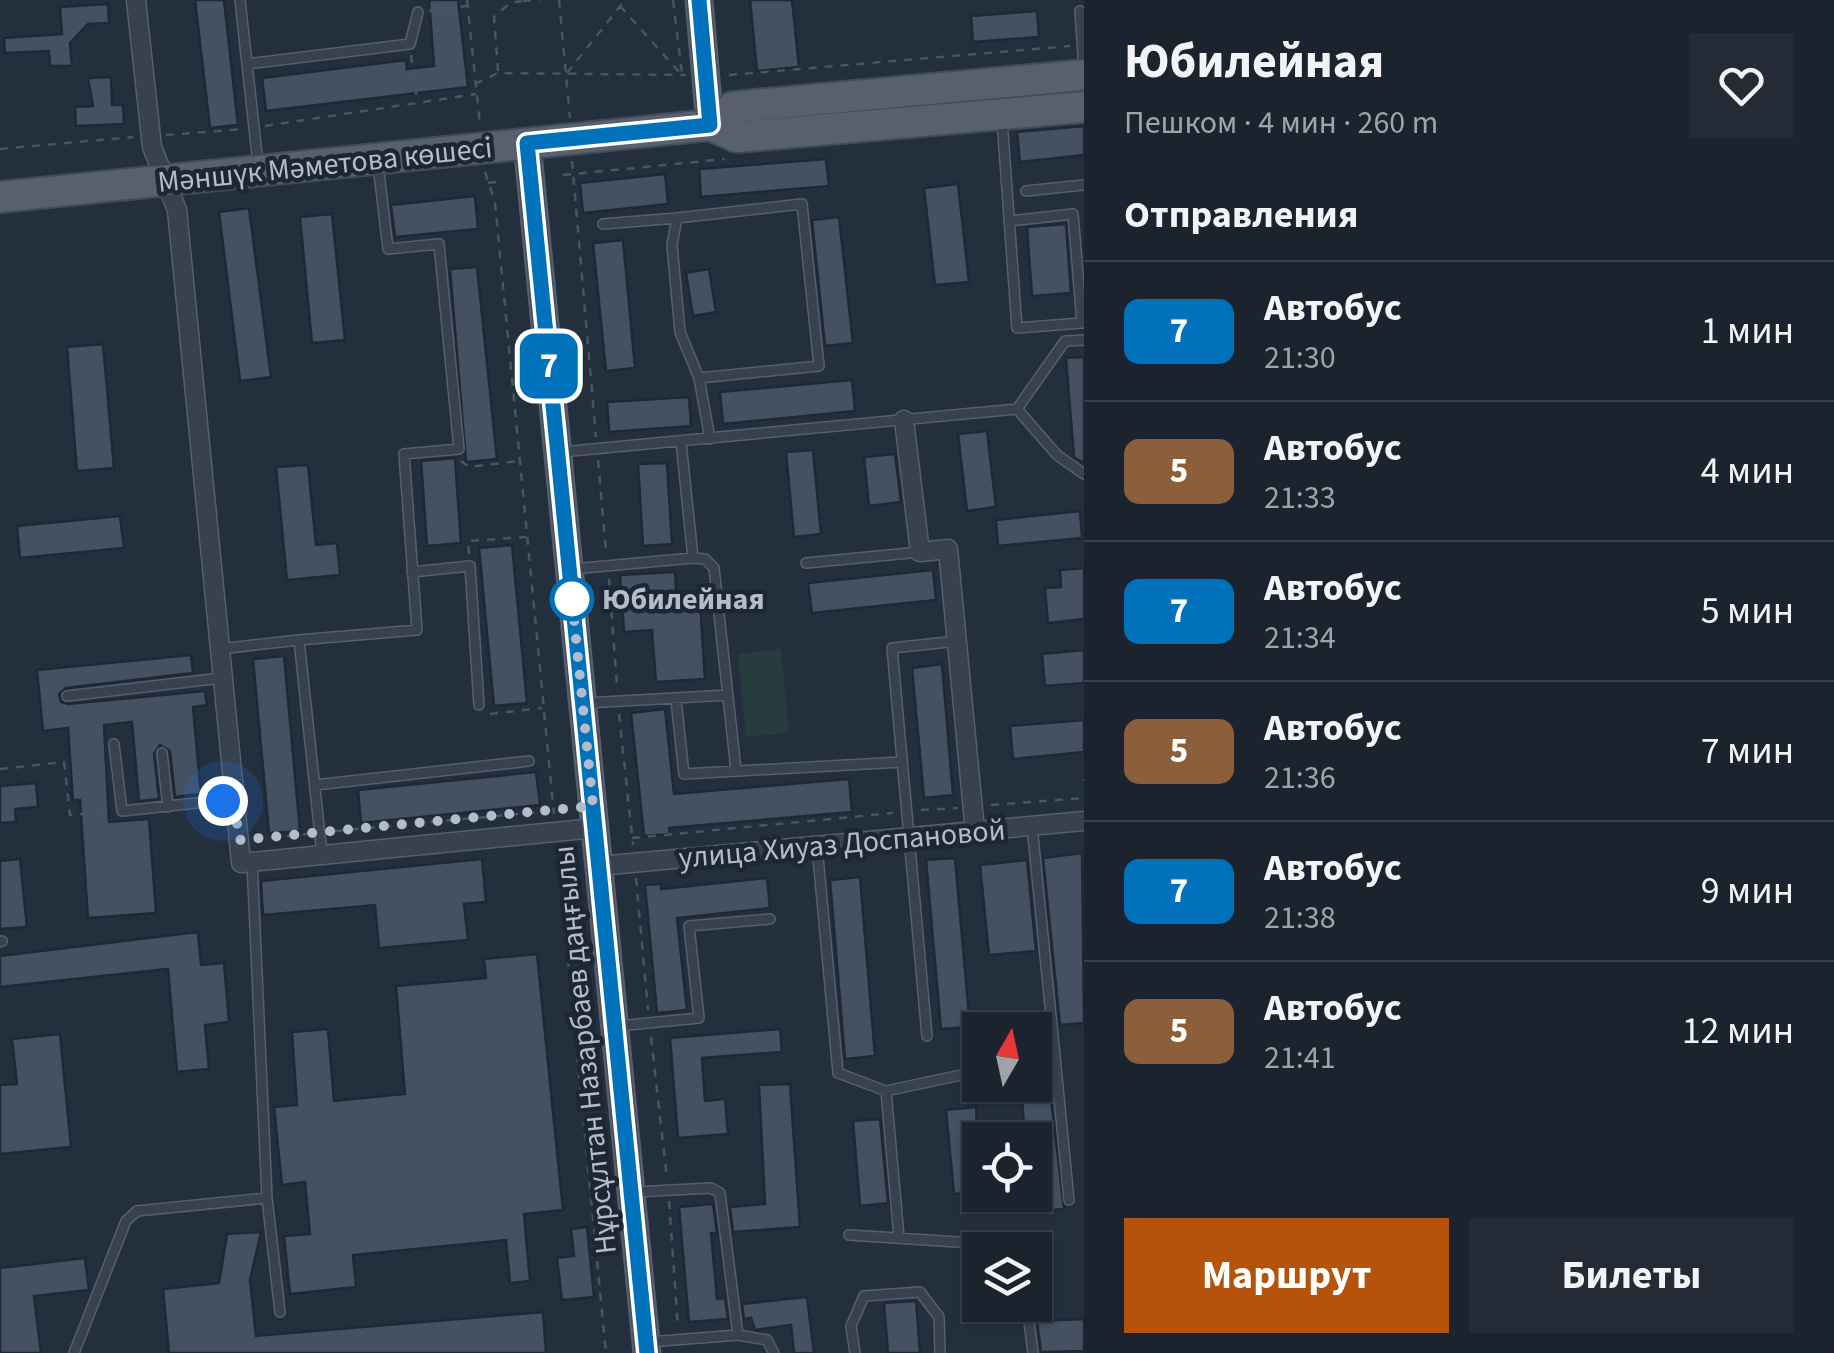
<!DOCTYPE html>
<html lang="ru">
<head>
<meta charset="utf-8">
<style>
	body { margin:0; font-family:"Source Sans 3",sans-serif; background:#242b36; color:#f1f3f6; height:100vh; display:flex; flex-direction:column; font-size:38px; white-space:nowrap }
	* { box-sizing:border-box; margin:0 }
	p { font-size:32px; color:#a0a4aa }
	.icon { flex:none; width:55px; height:55px; fill:none; stroke:currentColor; stroke-width:2; stroke-linecap:round; stroke-linejoin:round }
	.map { position:relative; flex:1; overflow:hidden }
	.side { display:flex; flex-direction:column; background:#1b232e; width:750px }
	.side>* { flex:none }
	.badge { padding:0 20px; border-radius:15px; font-size:35px; line-height:65px }
	.needle { width:65px; rotate:9deg }
	.buttons { position:absolute; left:962px; top:1012px; display:grid; gap:20px }
	.buttons a { display:grid; place-items:center; width:90px; height:90px; border-radius:0px; background:#1b232e; box-shadow:0 2px 8px #0004,0 0 0 2px #39404a; font-size:50px }
	.you { position:absolute; width:50px; height:50px; margin:-25px; border:8px solid #fff; border-radius:50%; background:#1a73e8; box-shadow:0 0 0 15px #1a73e833 }
	.map>.badge { position:absolute; translate:-50% -50%; box-shadow:0 0 0 5px #fff }
	h2 { padding:0 40px; font-size:38px; line-height:90px }
	.round { display:grid; place-items:center; flex:none; width:105px; height:105px; border-radius:0px; background:#242b36 }
	.headline { display:flex; align-items:center; justify-content:space-between; height:170px; padding:0 40px }
	h1 { font-size:48px; font-weight:700; line-height:75px }
	.primary-button { display:flex; gap:20px; margin-top:auto; padding:20px 40px }
	.primary-button a { flex:1; height:115px; border-radius:0px; background:#b45309; color:#fff; font-size:40px; font-weight:700; line-height:115px; text-align:center }
	.primary-button a+a { background:#242b36; color:#f1f3f6 }
	ul { padding:0; list-style:none }
	li { display:flex; align-items:center; gap:30px; height:140px; padding:0 40px; border-top:2px solid #39404a }
	li div { flex:1 }
	li b { display:block; font-size:38px }
	li em { font-style:normal }
	li .badge { min-width:110px; font-weight:700; text-align:center }
	main { display:flex; flex:1; min-height:0 }
	.map>svg:first-child { display:block }
</style>
</head>
<body>
<main>
<div class="map">
<svg width="1084" height="1353" viewBox="0 0 1084 1353">
	<rect width="100%" height="100%" fill="#242f3e"/>
	<!-- green -->
	<path fill="#263c3f" d="M781 649 789 733 746 737 738 654Z"/>
	<!-- building -->
	<path fill="#455162" stroke="#1f2835" stroke-width="2.5" d="M195 0H224L238 125 210 128Z
		M429 0H458L468 87 266 111 262 78 406 60 407 69 434 66Z
		M750 0H792L799 67 757 71Z
		M108 4 109 23 88 24 70 43 72 66H50L49 51 5 53 4 38 62 34 60 7Z
		M1037 11 1039 37 973 42 971 16Z
		M111 77 112 105H123L124 124 76 126 75 107 93 106 88 78Z
		M1084 126V155L1020 162 1017 132Z
		M826 159 829 186 701 197 699 169Z
		M665 174 668 204 583 213 580 183Z
		M958 184 969 282 935 285 924 188Z
		M475 196 478 229 395 237 391 205Z
		M249 208 271 377 240 381 219 212Z
		M332 214 345 340 312 343 300 217Z
		M839 217 853 343 825 346 812 220Z
		M1066 224 1071 293 1032 296 1027 227Z
		M623 240 635 368 606 371 593 243Z
		M477 267 497 459 466 462 450 269Z
		M709 269 716 312 693 316 686 273Z
		M103 344 114 468 77 471 67 347Z
		M1084 357V463H1083L1074 457 1066 358Z
		M852 380 855 411 723 424 720 392Z
		M689 397 691 426 609 432 607 402Z
		M987 431 996 507 967 511 958 434Z
		M813 450 821 534 794 537 786 452Z
		M895 454 901 502 869 506 864 457Z
		M455 458 461 543 427 546 421 461Z
		M667 463 672 544 643 546 638 464Z
		M308 465 316 545 337 543 340 575 287 580 276 467Z
		M1080 511 1082 538 998 546 996 520Z
		M120 516 124 548 20 558 17 526Z
		M512 545 527 703 494 706 479 548Z
		M1084 568V619L1048 623 1045 588 1061 587 1060 570Z
		M933 570 936 600 812 613 808 583Z
		M675 572 677 604 700 603 705 679 656 682 652 630 624 632 620 575Z
		M1084 650V683L1045 686 1042 654Z
		M191 655 193 673 66 688 59 694 61 702 68 704 205 691 207 705 193 707 201 794 175 797 170 751 160 745 154 754 159 799 139 801 132 722 104 725 109 822 149 819 156 913 88 918 80 800H73L68 728 43 731 37 670Z
		M284 656 300 831 269 833 253 659Z
		M942 664 953 795 924 798 912 668Z
		M665 709 674 794 849 779 852 812 669 828 670 834 644 836 631 713Z
		M1084 720V752L1013 759 1010 726Z
		M536 772 540 805 361 823 358 790Z
		M36 783 38 807 15 809 16 822 0 823V786Z
		M1082 853 1084 1023 1060 1025 1043 858Z
		M955 858 970 1027 941 1029 926 860Z
		M20 859 27 927 0 929V861Z
		M482 859 486 902 464 904 468 940 379 948 375 905 263 915 261 881Z
		M1027 860 1036 951 989 955 980 865Z
		M860 877 875 1056 845 1059 830 880Z
		M767 878 770 908 677 918 687 1010 657 1013 645 885 661 884V889Z
		M198 932 201 965 224 963 229 1022 205 1025 209 1069 177 1072 168 969 0 987V956Z
		M537 954 563 1210 524 1214 530 1281 510 1283 506 1240 353 1255 356 1287 290 1294 284 1236 310 1234 305 1182 282 1185 274 1107 297 1105 292 1032 328 1029 334 1101 405 1094 396 986 486 978 484 959Z
		M780 1029 782 1052 702 1058 705 1101 725 1099 728 1134 678 1138 670 1038Z
		M60 1034 71 1147 0 1154V1085L17 1084 12 1039Z
		M1049 1082 1064 1209 1031 1212 1035 1140H1025L1021 1085Z
		M790 1084 800 1227 733 1232 730 1207 765 1204 759 1085Z
		M976 1107 980 1192 954 1194 946 1110Z
		M880 1119 888 1203 860 1206 853 1121Z
		M713 1204 717 1233H711L717 1299 725 1298 728 1319 689 1322 679 1207Z
		M587 1227 594 1297 562 1300 557 1258 574 1256 571 1229Z
		M261 1232 250 1280 256 1336 543 1312 546 1353H169L163 1289 219 1283 227 1234Z
		M85 1258 89 1290 34 1296 41 1353H0V1268Z
		M807 1297 814 1353H794L791 1325 755 1330 751 1318 744 1319 742 1304Z
		M916 1301 920 1353H888L884 1303Z
		M1084 1319V1351L1041 1352 1037 1321Z"/>
	<g fill="none" stroke-linecap="round" stroke-linejoin="round">
		<defs>
			<path id="lane" d="M240 0 258 164
				M1080 11 1084 68
				M247 64 410 44 418 12
				M1002 120 1017 328 1082 323 1073 214 1009 221
				M1026 191 1084 185
				M603 224 677 218
				M699 378 819 366 802 204 677 218 672 245 680 332 699 378 710 439
				M1017 409 1057 455 1084 474
				M561 452 1017 409 1065 341 1084 340
				M693 558 705 559 714 568 736 770
				M806 563 920 552
				M572 569 693 558 681 442
				M412 572 470 566 479 705
				M299 640 417 630 404 454 459 449 439 244 388 249 378 164
				M219 649 299 640 322 854
				M67 696 222 678
				M676 700 684 774 902 762
				M586 703 728 695
				M114 744 122 811 234 799
				M162 753 168 807
				M315 785 529 761
				M1032 826 1053 1036 1035 1046
				M817 846 838 1073 886 1091 980 1071
				M252 861 267 1198
				M0 942 2 941
				M618 1026 699 1018 689 926 770 919
				M927 1036 892 648 957 641
				M1053 1036 1069 1200
				M886 1091 899 1237
				M634 1192 711 1188 720 1193 738 1335 767 1340 774 1353
				M849 1235 1020 1246 1021 1250
				M1027 1305 1033 1353
				M649 1342 738 1335
				M74 1353 126 1221 137 1211 267 1198 280 1312
				M855 1353 851 1326 864 1296 920 1292 939 1317 940 1353"/>
			<path id="street" d="M136 0 152 147 177 210 241 863 595 828
				M904 420 920 552 948 549 975 831
				M599 866 1084 821"/>
			<path id="secondary" d="M699 0 710 125
				M527 143 647 1353"/>
			<path id="primary" d="M710 125 733 107 1084 75
				M0 197 710 125 737 137 1084 107"/>
		</defs>
		<!-- lane casing -->
		<use href="#lane" stroke="#565f6c" stroke-width="12"/>
		<!-- street casing -->
		<use href="#street" stroke="#565f6c" stroke-width="21"/>
		<!-- secondary casing -->
		<use href="#secondary" stroke="#565f6c" stroke-width="29"/>
		<!-- primary casing -->
		<use href="#primary" stroke="#414a57" stroke-width="34"/>
		<!-- path -->
		<path stroke="#44595c" stroke-width="2.5" stroke-dasharray="8 8" stroke-linecap="butt" d="M467 0 480 124
			M559 0 570 118
			M673 0 682 74
			M523 1 540 0
			M620 6 681 74
			M429 11 466 6
			M411 55 417 101
			M498 71 494 17 510 3 522 1
			M567 73 625 0
			M729 75 1070 46
			M475 84 498 73 686 75
			M265 126 476 94
			M166 135 243 129
			M0 149 133 137
			M572 161 596 437
			M485 172 495 203 554 814
			M563 175 725 159
			M488 183 504 181
			M598 460 606 551
			M461 461 469 467 519 461
			M469 554 468 541 526 537
			M609 579 617 686
			M490 714 542 708
			M619 714 633 845
			M0 769 64 762 70 815 111 812
			M1084 779V781
			M991 805 1084 798
			M921 810 958 808
			M335 831 571 809
			M632 838 893 813
			M255 839 307 834
			M557 847 606 1353
			M636 878 648 1010
			M651 1037 667 1179
			M669 1201 678 1328"/>
		<!-- lane -->
		<use href="#lane" stroke="#38414e" stroke-width="9"/>
		<!-- street -->
		<use href="#street" stroke="#38414e" stroke-width="18"/>
		<!-- secondary -->
		<use href="#secondary" stroke="#465061" stroke-width="25"/>
		<!-- primary -->
		<use href="#primary" stroke="#56606e" stroke-width="30"/>
	</g>
	<g fill="none" stroke-linecap="round" stroke-linejoin="round">
		<defs>
			<path id="line" d="M647 1353 527 143 710 125 699 0"/>
		</defs>
		<!-- line casing -->
		<use href="#line" stroke="#fff" stroke-width="22"/>
		<!-- line -->
		<use href="#line" stroke="#0072bc" stroke-width="15"/>
		<!-- walk -->
		<path stroke="#b4bcc9" stroke-width="10" stroke-dasharray="0 18" d="M223 801 234 799 239 840 593 806 572 599"/>
	</g>
	<!-- markers -->
	<circle fill="#fff" stroke="#0072bc" stroke-width="5" cx="572" cy="599" r="20"/>
	<g text-anchor="middle" dominant-baseline="central" stroke-width="9" stroke-linejoin="round" paint-order="stroke">
		<!-- street labels -->
		<g font-size="30" fill="#b4bcc9" stroke="#1d2633">
			<text transform="translate(325 165) rotate(-6)">Мәншүк Мәметова көшесі</text>
			<text transform="translate(842 844) rotate(-5)">улица Хиуаз Доспановой</text>
			<text transform="translate(585 1050) rotate(-96)">Нұрсұлтан Назарбаев даңғылы</text>
		</g>
		<!-- stop labels -->
		<g font-size="30" font-weight="bold" fill="#b4bcc9" stroke="#1d2633" text-anchor="start">
			<text x="602" y="599">Юбилейная</text>
		</g>
	</g>
</svg>
<div class="buttons">
<a><svg class="needle" viewBox="-14 -14 28 28"><path d="M0-13l5 13h-10z" fill="#e53935"/><path d="M0 13l5-13h-10z" fill="#a0a4aa"/></svg></a>
<a><svg class="icon" aria-label="locate" viewBox="0 0 24 24"><circle cx="12" cy="12" r="6"/><path d="M12 2v4M12 18v4M2 12h4M18 12h4"/></svg></a>
<a><svg class="icon" aria-label="layers" viewBox="0 0 24 24"><path d="M12 4l9 5-9 5-9-5zM3 14l9 5 9-5"/></svg></a>
</div>
<div class="you" style="left:223px;top:801px"></div>
<b class="badge" style="left:549px;top:366px;background:#0072bc;color:#fff">7</b>
</div>
<section class="side">
<div class="headline"><div><h1>Юбилейная</h1><p>Пешком · 4 мин · 260 m</p></div><a class="round"><svg class="icon" aria-label="heart" viewBox="0 0 24 24"><path d="M12 20l-8-8c-3-5 5-10 8-4 3-6 11-1 8 4z"/></svg></a></div>
<h2>Отправления</h2>
<ul>
<li><span class="badge" style="background:#0072bc;color:#fff">7</span><div><b>Автобус</b><p>21:30</p></div><em>1 мин</em></li>
<li><span class="badge" style="background:#8b5e3c;color:#fff">5</span><div><b>Автобус</b><p>21:33</p></div><em>4 мин</em></li>
<li><span class="badge" style="background:#0072bc;color:#fff">7</span><div><b>Автобус</b><p>21:34</p></div><em>5 мин</em></li>
<li><span class="badge" style="background:#8b5e3c;color:#fff">5</span><div><b>Автобус</b><p>21:36</p></div><em>7 мин</em></li>
<li><span class="badge" style="background:#0072bc;color:#fff">7</span><div><b>Автобус</b><p>21:38</p></div><em>9 мин</em></li>
<li><span class="badge" style="background:#8b5e3c;color:#fff">5</span><div><b>Автобус</b><p>21:41</p></div><em>12 мин</em></li>
</ul>
<div class="primary-button"><a>Маршрут</a><a>Билеты</a></div>
</section>
</main>
</body>
</html>
